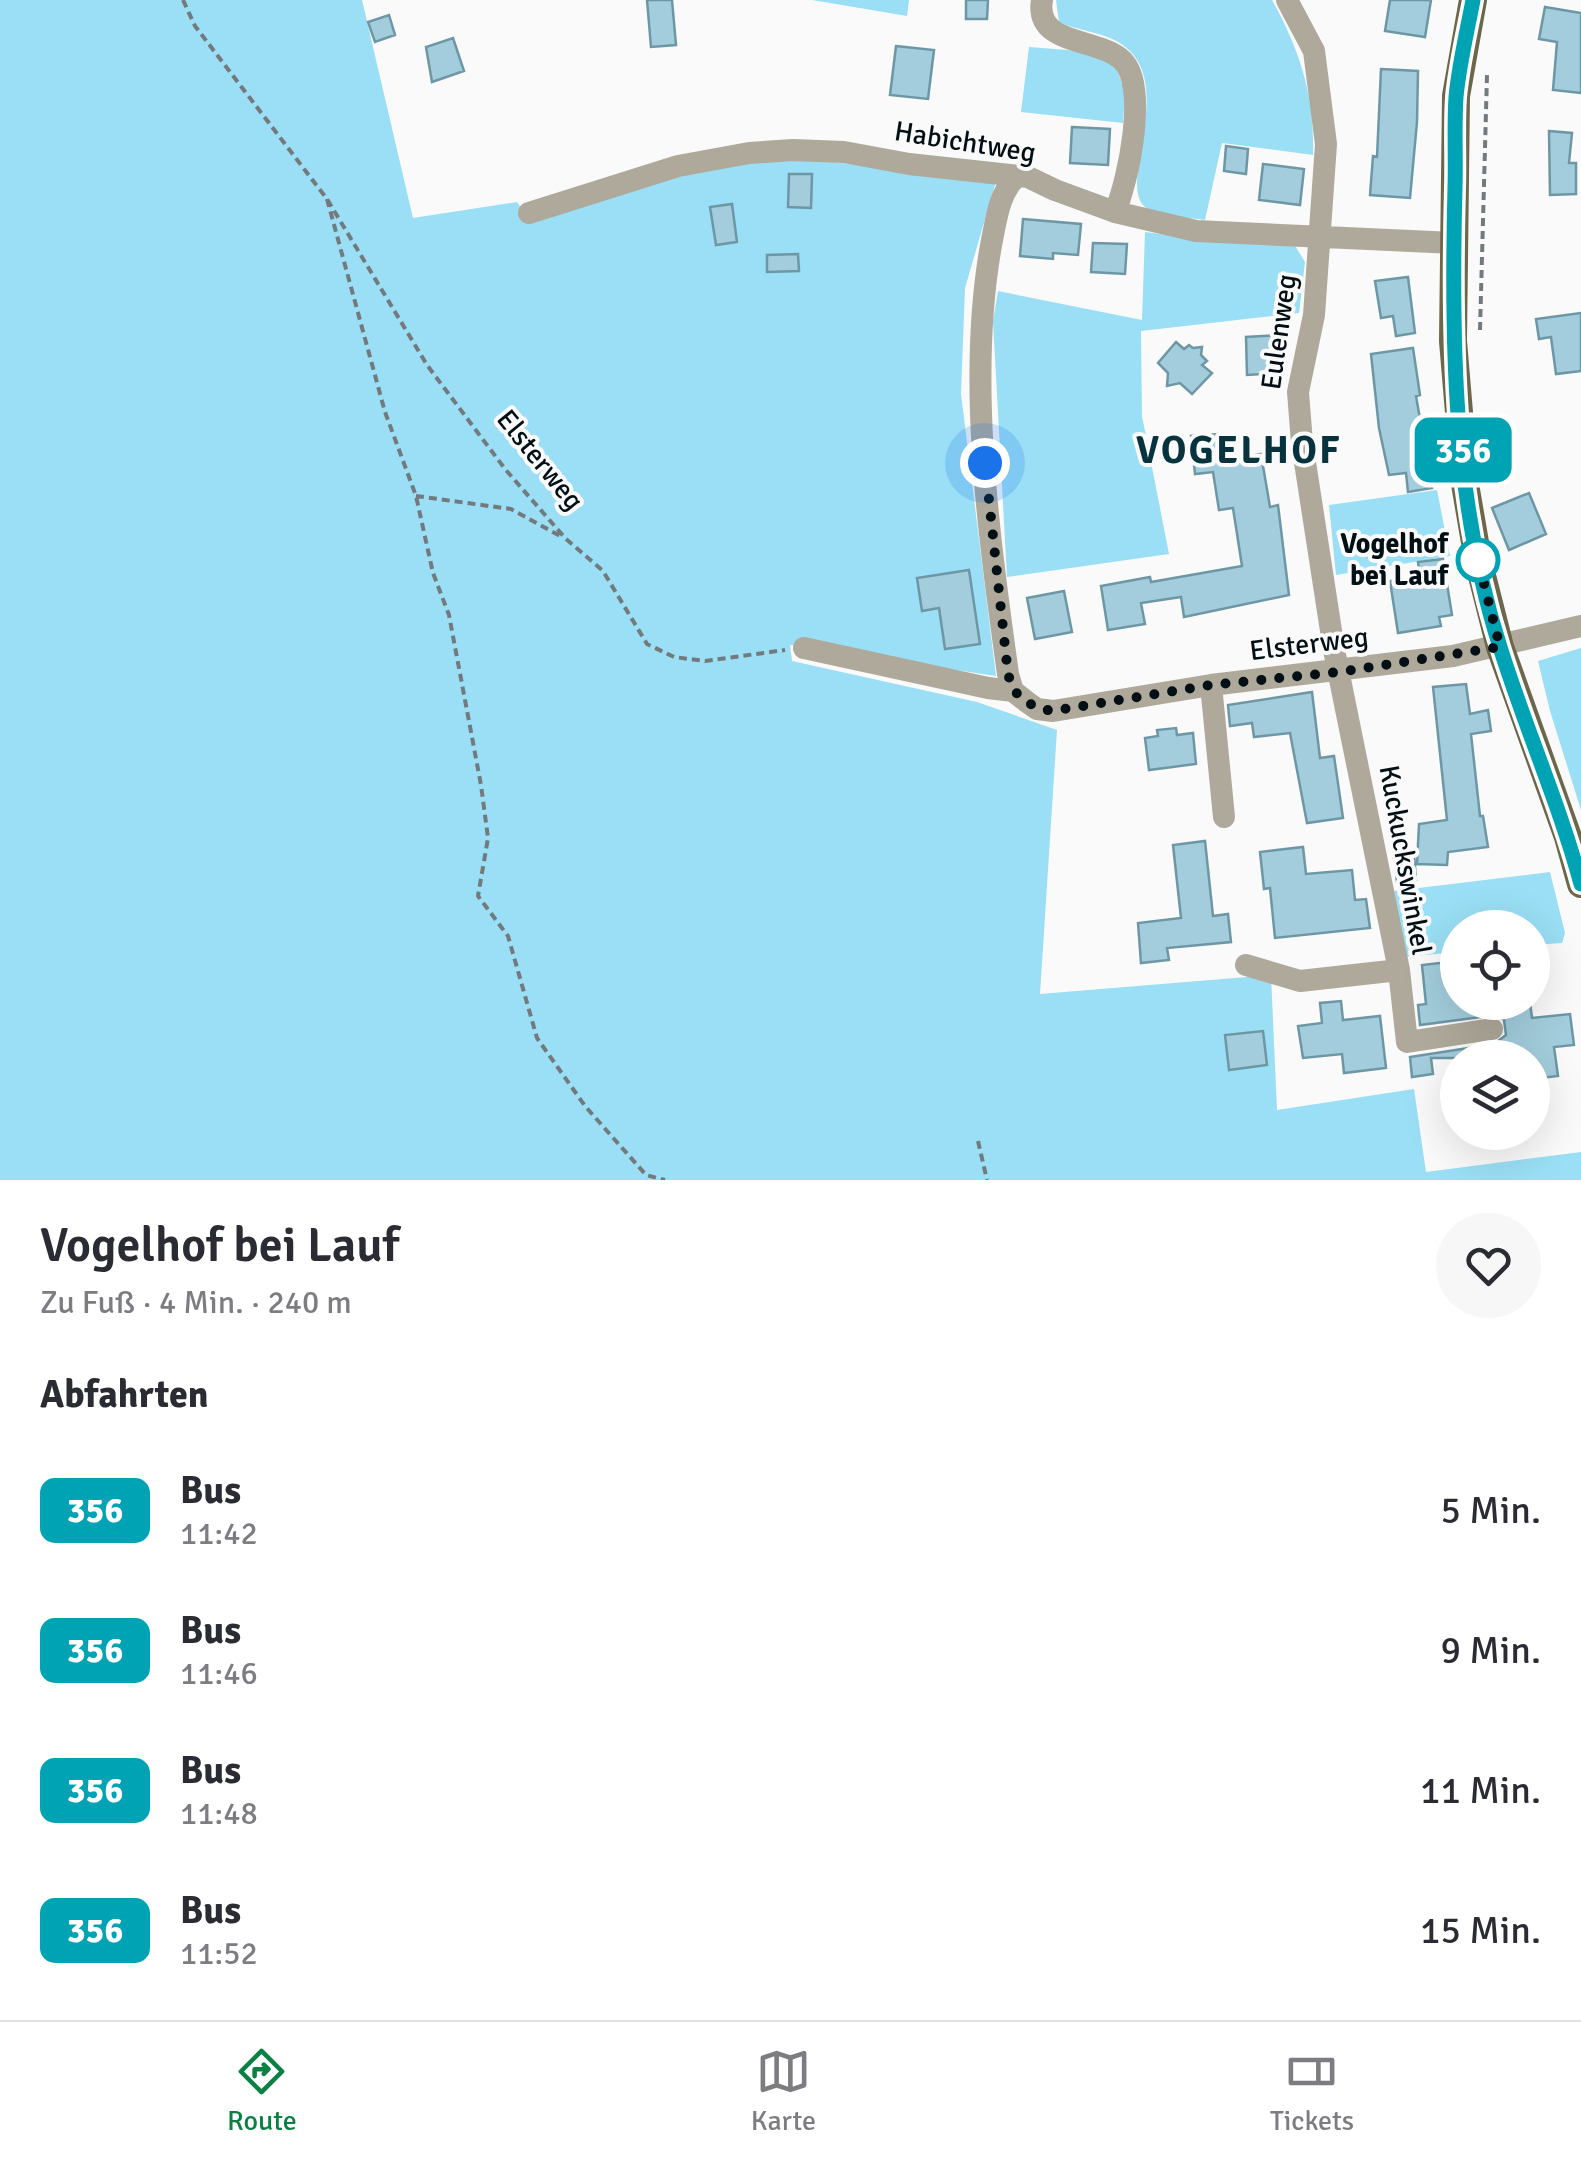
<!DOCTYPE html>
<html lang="de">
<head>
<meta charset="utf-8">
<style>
	body { margin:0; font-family:Signika,sans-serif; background:#f7f7f7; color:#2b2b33; height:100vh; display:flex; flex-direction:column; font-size:38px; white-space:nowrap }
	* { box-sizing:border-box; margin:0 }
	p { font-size:32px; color:#7c7c81 }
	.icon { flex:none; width:55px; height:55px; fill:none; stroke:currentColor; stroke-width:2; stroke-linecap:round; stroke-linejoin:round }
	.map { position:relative; height:1180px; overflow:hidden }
	.side { display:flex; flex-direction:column; background:#fff; flex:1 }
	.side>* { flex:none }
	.badge { padding:0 20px; border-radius:15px; font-size:35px; line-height:65px }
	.tools { position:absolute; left:1440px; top:910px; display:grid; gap:20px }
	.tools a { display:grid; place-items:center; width:110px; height:110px; border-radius:50%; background:#fff; box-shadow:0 10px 40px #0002; font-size:50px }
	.you { position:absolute; width:50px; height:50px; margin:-25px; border:8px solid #fff; border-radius:50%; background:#1a73e8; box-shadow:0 0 0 15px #1a73e833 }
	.map>.badge { position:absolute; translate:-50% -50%; box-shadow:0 0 0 5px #fff }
	h2 { padding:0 40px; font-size:38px; line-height:90px }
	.round { display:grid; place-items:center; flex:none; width:105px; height:105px; border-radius:52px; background:#f7f7f7 }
	.overview { display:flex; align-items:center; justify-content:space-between; height:170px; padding:0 40px }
	h1 { font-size:48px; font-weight:600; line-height:75px }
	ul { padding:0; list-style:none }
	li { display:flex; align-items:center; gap:30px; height:140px; padding:0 40px }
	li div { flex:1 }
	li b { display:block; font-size:38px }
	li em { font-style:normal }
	li .badge { min-width:110px; font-weight:700; text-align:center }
	.dock { display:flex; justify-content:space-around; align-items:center; height:140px; border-top:2px solid #e1e1e2; background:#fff; font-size:28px; color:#7c7c81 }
	.dock a { display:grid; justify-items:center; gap:5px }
	.dock .active { color:#0b8043 }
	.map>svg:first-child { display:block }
</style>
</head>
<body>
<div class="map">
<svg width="1581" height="1180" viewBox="0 0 1581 1180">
	<rect width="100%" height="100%" fill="#fafafa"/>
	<!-- green -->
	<path fill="#9adff5" d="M0 0H362L413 218 517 202 528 217 671 172 780 157 997 178 965 288 961 394 996 676 790 645 792 661 977 702 1057 730 1040 994 1271 975 1277 1110 1414 1089 1426 1172 1581 1152V1180H0Z
		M812 0H909L907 16Z
		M1056 0H1272C1300 50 1315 97 1313 155L1222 143 1205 220C1189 217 1157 218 1145 207 1118 184 1172 94 1130 51 1110 31 1082 33 1059 22Z
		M1029 47 1094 52 1116 66 1125 92 1123 123 1021 112Z
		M1145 232 1208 240 1294 244 1305 262 1299 313 1141 331 1142 416 1169 554 1007 577 993 321 998 291 1142 320Z
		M1437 490 1450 556 1336 575 1329 505Z
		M1581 648V810L1550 711 1538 661Z
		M1550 872 1565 933 1562 943 1533 945 1532 928H1458L1457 952 1404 957 1394 891Z"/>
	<!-- building -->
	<path fill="#a3cddc" stroke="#6e97a5" stroke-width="2.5" d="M647 0H672L676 45 651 47Z
		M966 0H988L987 19H966Z
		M1390 0H1431L1425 37 1385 31Z
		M1545 7 1581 13V93L1553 90 1557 42 1539 39Z
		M389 15 395 35 375 42 368 22Z
		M453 38 464 71 432 82 426 47Z
		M896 46 934 50 928 99 890 95Z
		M1381 69 1418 71 1417 122 1410 198 1370 195 1373 156 1377 157Z
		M1072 127 1110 129 1108 165 1070 163Z
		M1549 131 1572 133 1569 163H1576V194L1550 195Z
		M1226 146 1248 149 1246 174 1224 171Z
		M1263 164 1304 169 1300 205 1259 200Z
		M789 174H812L811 208 788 207Z
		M732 204 737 242 716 245 710 207Z
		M1023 219 1081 224 1078 255 1053 253V259L1020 256Z
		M1093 243 1127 244 1125 274 1091 272Z
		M798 254 799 271 767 272V255Z
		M1408 277 1415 333 1396 336 1393 316 1381 318 1375 281Z
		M1581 313V371L1556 374 1551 337 1539 339 1536 319Z
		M1281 335 1283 373 1247 375 1246 337Z
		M1176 342 1184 349 1189 345 1193 348 1202 347 1201 355 1207 361 1202 365 1212 373 1192 394 1180 383 1167 386 1168 373 1158 363Z
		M1413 348 1420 395 1416 396 1432 488 1408 492 1406 473 1389 475 1379 428 1371 354Z
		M1218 434 1221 461 1261 454 1270 507 1278 505 1289 595 1184 617 1181 597 1141 603 1145 624 1108 630 1101 586 1150 577 1151 582 1242 566 1233 508 1219 510 1213 472 1195 474 1191 436Z
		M1529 493 1546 534 1509 550 1492 508Z
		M1443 559 1452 615 1439 617 1441 626 1398 633 1390 581 1420 577 1418 562Z
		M969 570 980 644 945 649 939 608 922 611 917 578Z
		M1064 591 1072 632 1035 639 1027 598Z
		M1466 684 1470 714 1488 710 1491 731 1471 734 1480 816H1483L1488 847 1448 852 1447 865 1417 864 1419 824 1447 820 1433 687Z
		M1312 692 1320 758 1334 756 1343 818 1307 823 1290 733 1254 737 1252 723 1230 726 1228 705Z
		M1176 728 1177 735 1193 733 1196 764 1149 770 1145 738 1158 736 1157 730Z
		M1205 841 1213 916 1228 914 1231 942 1167 948 1169 960 1141 963 1138 923 1181 918 1173 845Z
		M1303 847 1306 874 1352 870 1355 900 1366 899 1370 928 1275 938 1270 888 1264 889 1260 852Z
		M1414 853 1416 880 1397 882 1394 856Z
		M1458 961V1002H1530L1532 1018 1570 1014 1574 1045 1554 1047 1558 1076 1532 1079V1058H1431L1433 1074 1412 1077 1410 1057 1494 1044 1506 1035 1504 1020 1496 1015 1420 1025 1418 1005 1426 1004 1422 965Z
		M1341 1001 1343 1020 1380 1016 1386 1068 1344 1073 1342 1054 1303 1058 1298 1026 1322 1023 1320 1003Z
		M1263 1031 1267 1065 1229 1070 1225 1035Z"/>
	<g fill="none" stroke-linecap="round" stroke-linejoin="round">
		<!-- path -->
		<path stroke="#737a7d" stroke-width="4" stroke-dasharray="8 5" stroke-linecap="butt" d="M183 0 195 26 327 199 427 365 505 469 566 539 603 571 647 644 674 657 705 661 785 650
			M327 199 385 412 416 496 433 573 449 615 481 785 488 838 478 896 508 936 537 1038 585 1106 646 1175 665 1180
			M1480 330 1487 75
			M416 496 511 509 562 537
			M978 1141 987 1180"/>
		<!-- minor -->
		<path stroke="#aea99a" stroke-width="22" d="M1042 0C1034 46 1097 37 1122 60 1149 85 1128 181 1115 212
			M1016 177C999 194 997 216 992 240 966 377 989 536 1008 674L1013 691 1027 702 1037 709 1053 711 1211 685 1453 656 1581 626
			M529 213 678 166 749 153 793 150 844 152 909 164 1028 177 1055 190 1115 212 1196 231 1454 243
			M804 648 988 688 1013 691
			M1211 685 1224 817
			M1246 965 1300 981 1399 970 1334 650 1302 443 1298 392 1314 315 1326 144 1314 51 1287 0
			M1399 970 1407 1042 1492 1029"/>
		<!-- major -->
		<path stroke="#6e664b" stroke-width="28" d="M1473 0 1456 96 1453 341 1465 484 1478 560 1500 647 1568 837 1581 884"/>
	</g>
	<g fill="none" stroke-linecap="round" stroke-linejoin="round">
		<defs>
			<path id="line" d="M1473 0C1467 32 1459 65 1456 97 1454 127 1456 158 1455 188 1451 341 1453 500 1500 647 1525 727 1559 803 1581 884"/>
		</defs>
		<!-- line casing -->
		<use href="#line" stroke="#fff" stroke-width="22"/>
		<!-- line -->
		<use href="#line" stroke="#00a3b4" stroke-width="15"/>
		<!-- walk -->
		<path stroke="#020f14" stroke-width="10" stroke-dasharray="0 18" d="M985 463 1008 674 1013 690 1027 702 1038 708 1052 711 1211 685 1339 672 1500 647 1478 560"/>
	</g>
	<!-- markers -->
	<circle fill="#fff" stroke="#00a3b4" stroke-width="5" cx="1478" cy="560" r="20"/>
	<g text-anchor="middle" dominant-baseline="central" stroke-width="8" stroke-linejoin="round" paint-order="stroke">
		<!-- street labels -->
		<g font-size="28" fill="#020f14" stroke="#fafafa">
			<text transform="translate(965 142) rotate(9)">Habichtweg</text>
			<text transform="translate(1279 332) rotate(-82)">Eulenweg</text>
			<text transform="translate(540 460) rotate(51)">Elsterweg</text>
			<text transform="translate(1309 644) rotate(-7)">Elsterweg</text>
			<text transform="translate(1405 860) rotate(80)">Kuckuckswinkel</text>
		</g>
		<!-- stop labels -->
		<g font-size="28" font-weight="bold" fill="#020f14" stroke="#fafafa" text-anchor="end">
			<text x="1448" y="544">Vogelhof<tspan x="1448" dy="32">bei Lauf</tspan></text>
		</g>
		<!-- district labels -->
		<g font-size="38" font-weight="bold" letter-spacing="2.5" fill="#07333e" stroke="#fafafa">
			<text x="1239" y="450">VOGELHOF</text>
		</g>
	</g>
</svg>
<div class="tools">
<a><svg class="icon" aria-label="locate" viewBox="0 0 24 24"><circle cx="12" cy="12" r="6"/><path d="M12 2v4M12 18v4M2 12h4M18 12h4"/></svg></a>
<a><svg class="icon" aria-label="layers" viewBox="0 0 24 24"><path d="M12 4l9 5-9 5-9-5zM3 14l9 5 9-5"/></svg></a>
</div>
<div class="you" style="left:985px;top:463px"></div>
<b class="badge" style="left:1463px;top:450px;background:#00a3b4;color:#fff">356</b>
</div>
<section class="side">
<div class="overview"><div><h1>Vogelhof bei Lauf</h1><p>Zu Fuß · 4 Min. · 240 m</p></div><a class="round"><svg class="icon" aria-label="heart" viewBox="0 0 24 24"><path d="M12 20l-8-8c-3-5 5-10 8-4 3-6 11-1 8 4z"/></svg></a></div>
<h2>Abfahrten</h2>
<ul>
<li><span class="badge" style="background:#00a3b4;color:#fff">356</span><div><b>Bus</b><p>11:42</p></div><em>5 Min.</em></li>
<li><span class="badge" style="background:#00a3b4;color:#fff">356</span><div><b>Bus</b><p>11:46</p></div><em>9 Min.</em></li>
<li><span class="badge" style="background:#00a3b4;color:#fff">356</span><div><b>Bus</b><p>11:48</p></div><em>11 Min.</em></li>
<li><span class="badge" style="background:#00a3b4;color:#fff">356</span><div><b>Bus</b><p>11:52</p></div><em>15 Min.</em></li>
</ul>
</section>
<nav class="dock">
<a class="active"><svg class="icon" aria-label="directions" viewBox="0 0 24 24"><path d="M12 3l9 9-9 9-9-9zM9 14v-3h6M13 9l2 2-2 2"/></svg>Route</a>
<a><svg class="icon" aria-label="map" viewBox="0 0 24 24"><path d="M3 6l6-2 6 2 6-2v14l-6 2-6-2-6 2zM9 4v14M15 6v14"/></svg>Karte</a>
<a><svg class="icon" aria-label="tickets" viewBox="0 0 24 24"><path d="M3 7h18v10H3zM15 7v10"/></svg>Tickets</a>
</nav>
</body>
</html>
